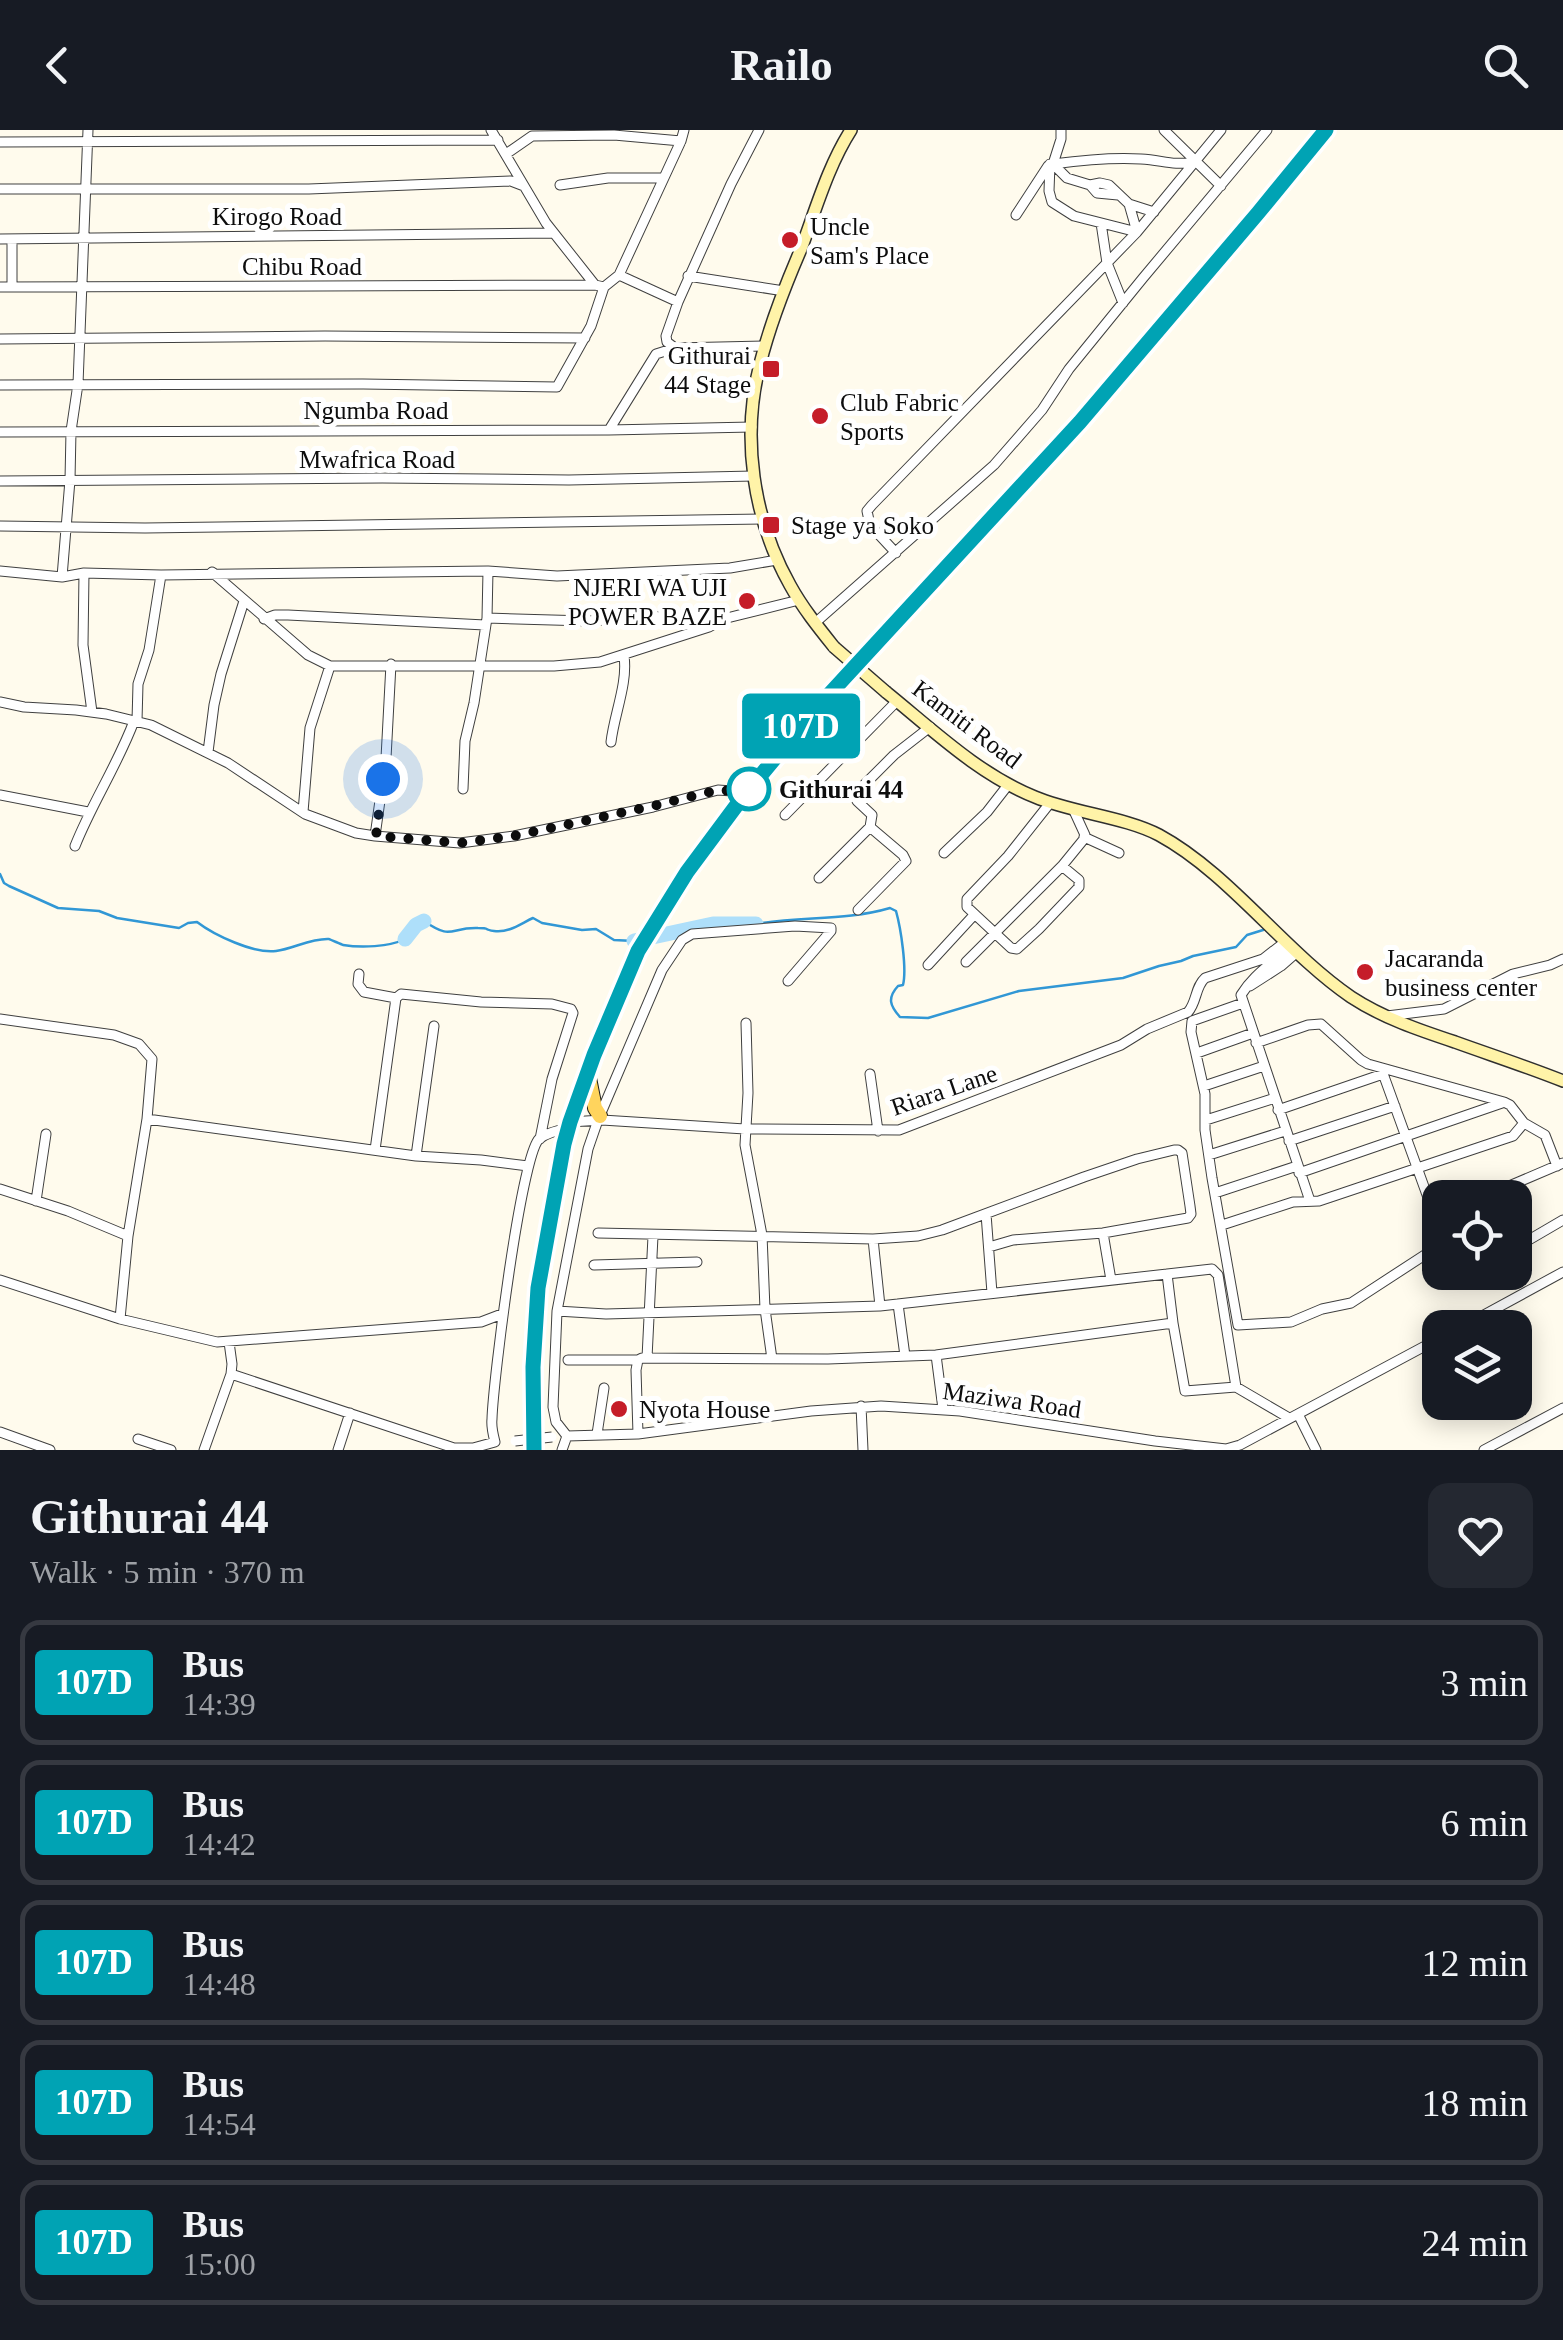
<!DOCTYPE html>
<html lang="en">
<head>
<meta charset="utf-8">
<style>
	body { margin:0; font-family:Georgia,serif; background:#242831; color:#f1f3f6; height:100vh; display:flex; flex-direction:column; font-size:38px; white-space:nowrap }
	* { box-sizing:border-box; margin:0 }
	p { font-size:32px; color:#9ea1a6 }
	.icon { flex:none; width:55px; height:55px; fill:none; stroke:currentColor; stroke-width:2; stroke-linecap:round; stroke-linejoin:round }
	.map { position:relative; height:1320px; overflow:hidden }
	.side { display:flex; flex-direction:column; background:#171b24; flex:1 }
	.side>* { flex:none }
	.badge { padding:0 20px; border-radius:8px; font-size:35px; line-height:65px }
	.controls { position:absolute; left:1422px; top:1050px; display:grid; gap:20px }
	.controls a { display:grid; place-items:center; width:110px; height:110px; border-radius:20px; background:#171b24; box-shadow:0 5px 25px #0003; font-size:50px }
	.you { position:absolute; width:50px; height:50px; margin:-25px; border:8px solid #fff; border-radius:50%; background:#1a73e8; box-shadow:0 0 0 15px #1a73e833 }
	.map>.badge { position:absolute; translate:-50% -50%; box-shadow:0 0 0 5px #fff }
	.round { display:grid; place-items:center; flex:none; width:105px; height:105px; border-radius:20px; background:#242831 }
	.summary { display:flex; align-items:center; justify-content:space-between; height:170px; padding:0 30px }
	h1 { font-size:48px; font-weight:700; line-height:75px }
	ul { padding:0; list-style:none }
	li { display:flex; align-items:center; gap:30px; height:125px; margin:0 20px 15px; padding:0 10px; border:5px solid #363941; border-radius:20px }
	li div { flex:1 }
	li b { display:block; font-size:38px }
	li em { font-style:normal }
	li .badge { min-width:110px; font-weight:700; text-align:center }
	header { display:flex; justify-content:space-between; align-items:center; height:130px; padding:0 30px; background:#171b24; font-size:45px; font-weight:700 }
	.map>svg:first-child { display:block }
</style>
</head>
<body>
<header><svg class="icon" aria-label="back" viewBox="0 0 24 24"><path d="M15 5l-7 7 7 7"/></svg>Railo<svg class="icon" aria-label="search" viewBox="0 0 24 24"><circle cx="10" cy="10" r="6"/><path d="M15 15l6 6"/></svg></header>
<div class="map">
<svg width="1563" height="1320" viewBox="0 0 1563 1320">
	<rect width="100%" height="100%" fill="#fffbed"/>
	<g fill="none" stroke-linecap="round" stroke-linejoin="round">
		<!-- stream -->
		<path stroke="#3197d5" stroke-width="2.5" d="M0 744 4 753 9 756 58 778 99 781 117 788 179 798 188 793 197 792C214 805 254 824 276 821 293 819 311 808 329 809 331 810 341 814 343 815 361 818 389 817 405 809
			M424 791C453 811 449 797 478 798 492 798 481 799 494 801 509 803 520 794 533 788L542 793 582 800 596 799 614 810 634 811
			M756 794C801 786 846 791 890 778L896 781C901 799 907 839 903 855L898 856C887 868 890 876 900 887L928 888 1019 861 1123 848 1159 836 1181 831 1193 826 1236 817 1247 805 1263 800"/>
		<!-- river -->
		<path stroke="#aedffa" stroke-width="15" d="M405 809 416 795 424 791
			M634 811 713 794H756"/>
		<defs>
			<path id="street" d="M491 0 546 93 595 155
				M1061 0V9L1053 34H1050L1049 61 1052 72 1074 86 1137 102
				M1164 0 1221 56
				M0 12 498 10
				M506 24 532 6 614 5 681 11
				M1053 34C1083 30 1111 27 1141 29 1163 30 1171 36 1196 32
				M1053 34 1067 48 1090 55 1100 53 1109 55 1129 74 1154 82
				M560 55 608 48H662
				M1090 55 1097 63 1118 65
				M0 59H309L511 51 524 56
				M1129 74 1137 102
				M1016 85 1048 36
				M1101 93 1107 133 1123 173
				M0 109 554 103
				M619 145 681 11 684 0
				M688 146 784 161
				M0 157 595 155 604 157
				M12 157V109
				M0 209 325 206 585 208
				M675 218 667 212 666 206 678 172 731 54 759 0
				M0 255 363 254 557 257 591 196 604 157 619 145 678 172
				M609 300 656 224 675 218 765 216
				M0 302 609 300 752 297
				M0 351 382 348 569 350 754 346
				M0 396 145 398 763 389
				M896 423 870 395 867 381 872 375 1137 102 1221 0
				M0 441 62 447 84 443 161 445 488 441 557 446 730 438 777 430
				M212 442 308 525 330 536H554L600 532 709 497 723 489 799 470
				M84 443 83 515 92 582
				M62 447 70 350 71 301 78 254 88 0
				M487 488 587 491 686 485 723 489
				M264 489 275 485H288L485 495
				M815 493 994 335 1042 280 1069 239 1143 148 1267 0
				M0 572 24 577 76 580 106 584 151 595 228 633 305 684 356 703 375 706 460 713 514 706 653 677 718 660 732 661 742 668
				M137 591 138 554 149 520 161 445
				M611 612C614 585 628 553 624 526
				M208 622 214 575 221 544 244 471
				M463 659 465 611 474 573 487 488 488 441
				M0 665 88 682
				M1050 673 1008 726 967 769V777L1011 818 1017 819 1039 799 1079 757V750L1062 736
				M303 682 310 598 330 536
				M785 685 897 571
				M375 706 386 628 391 534
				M1084 707 1119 723
				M75 716C92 673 118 634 134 591
				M944 723 987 682 1008 655
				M819 748 870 697 872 685 857 671 855 664 894 625 930 597
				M858 780 906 731 903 725 870 697
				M1290 816C1272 834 1254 844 1241 865L1310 1071
				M966 832 1062 736 1084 709 1085 705 1074 681
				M928 835 974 785
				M359 844 358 854 364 862 396 868
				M1250 856 1281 836 1297 822
				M1243 873 1192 891 1191 902 1205 964V1000L1212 1048 1238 1195 1291 1192 1322 1179 1351 1173 1440 1115
				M1387 886 1444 879 1513 844 1550 835 1563 829
				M0 889 114 905 139 914 152 929 147 989 128 1106 120 1189
				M746 893 748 963 745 1015 762 1105 765 1179 772 1229
				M1197 923 1253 903
				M1381 938 1431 1076 1435 1080H1440
				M870 944 878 1001
				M1204 956 1264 936
				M1278 980 1383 944
				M147 989 416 1026 481 1030 528 1036
				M1206 990 1275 968
				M570 992 602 990 745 999 899 1000 1121 915 1147 899 1188 882C1197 872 1195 857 1205 848L1263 829 1285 812
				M1524 993 1545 1005 1557 1036
				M1289 1011 1395 976
				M375 1020 396 868 401 864 481 872 552 874 571 879 573 883 552 949 540 1009
				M1209 1025 1285 1001
				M416 1026 434 896
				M1299 1043 1502 973
				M0 1059 68 1081 128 1106
				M1215 1063 1297 1036
				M1481 1068 1563 1033
				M36 1071 46 1004
				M986 1084 992 1163
				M1222 1095 1293 1072 1319 1071 1513 1006 1524 993 1510 975 1504 972 1368 934 1361 930 1321 894 1308 895 1256 913
				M598 1103 873 1109 918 1106 942 1100 1084 1047 1137 1029 1174 1020H1178L1182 1023 1190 1076 1191 1084 1188 1088 1103 1103 1013 1110 989 1117
				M1103 1103 1111 1150
				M873 1109 880 1176
				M1515 1118 1563 1090
				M594 1135 697 1132
				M1467 1147 1474 1142
				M0 1150 120 1189 217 1212 481 1192 502 1184
				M898 1174 905 1226
				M557 1181 606 1184 880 1176 1212 1139 1218 1145 1236 1257
				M1173 1193 1185 1261 1236 1257 1289 1288
				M1460 1198 1563 1142
				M229 1212 232 1234 231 1244
				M936 1225 943 1279
				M647 1228 653 1106
				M568 1230H638
				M861 1276 863 1320
				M1298 1284 1316 1320
				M0 1302 50 1320
				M597 1304 604 1258
				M638 1304 636 1240 638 1230 642 1228 828 1229 936 1225 1173 1193 1167 1144
				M567 1306 556 1292 553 1277 557 1181 588 1019 598 990 662 840 682 810 692 804 795 796 831 798V801L788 851
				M138 1309 171 1320
				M204 1320 231 1244 454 1318H473L495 1312C493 1304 491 1297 492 1289 493 1252 521 1027 539 1009 546 1003 559 1000 568 998
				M338 1320 350 1283
				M562 1320 567 1306 638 1304 811 1281 881 1276 960 1281 1155 1311 1226 1319 1240 1315 1440 1208
				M1484 1320 1563 1278"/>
			<path id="secondary" d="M834 517C818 497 802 477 790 455 753 389 741 307 760 234 770 194 785 156 801 119 816 79 828 36 851 0
				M886 562C933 600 978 644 1035 667 1073 683 1125 687 1159 705 1229 743 1284 821 1351 867 1383 888 1419 900 1455 912 1491 925 1528 937 1563 951"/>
			<path id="primary" d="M588 943 595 978 600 986
				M534 1320C530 1211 540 1101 569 996 578 963 592 931 605 899 616 872 626 844 640 819 734 651 874 515 1003 375 1115 254 1222 128 1325 0"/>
		</defs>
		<!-- street casing -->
		<use href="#street" stroke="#404040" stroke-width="11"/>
		<!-- secondary casing -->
		<use href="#secondary" stroke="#2f2f2f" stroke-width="14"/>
		<!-- primary casing -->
		<use href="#primary" stroke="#1e1e1e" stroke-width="16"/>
		<!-- street -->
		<use href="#street" stroke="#fff" stroke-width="9"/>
		<!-- secondary -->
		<use href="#secondary" stroke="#fff3a8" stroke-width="11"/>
		<!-- primary -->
		<use href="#primary" stroke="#ffd45d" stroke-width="14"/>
		<defs>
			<path id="street-bridge" d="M515 1311 552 1307"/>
			<path id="secondary-bridge" d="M834 517 886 562"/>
		</defs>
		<!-- street-bridge casing -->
		<use href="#street-bridge" stroke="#404040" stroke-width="11" stroke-linecap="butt"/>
		<!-- secondary-bridge casing -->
		<use href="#secondary-bridge" stroke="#2f2f2f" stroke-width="14" stroke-linecap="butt"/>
		<!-- street-bridge -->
		<use href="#street-bridge" stroke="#fff" stroke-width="9"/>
		<!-- secondary-bridge -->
		<use href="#secondary-bridge" stroke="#fff3a8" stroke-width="11"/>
	</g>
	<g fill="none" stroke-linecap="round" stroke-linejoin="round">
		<defs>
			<path id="line" d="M534 1320 533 1237 538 1158 564 1014 570 992 594 925 638 821 687 742 742 668 813 582 1080 292 1258 83 1326 0"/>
		</defs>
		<!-- line casing -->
		<use href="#line" stroke="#fff" stroke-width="22"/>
		<!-- line -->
		<use href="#line" stroke="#00a3b4" stroke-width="15"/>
		<!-- walk -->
		<path stroke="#0d0d0d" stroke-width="10" stroke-dasharray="0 18" d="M383 649 376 706 460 713 514 706 653 676 718 660 732 661 742 668 749 659"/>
	</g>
	<!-- markers -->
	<g fill="#c51d29" stroke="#fff" stroke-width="4">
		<circle cx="790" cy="110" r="10"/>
		<rect x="761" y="229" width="20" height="20" rx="5"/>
		<circle cx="820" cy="286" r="10"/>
		<rect x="761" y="385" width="20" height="20" rx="5"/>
		<circle cx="747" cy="471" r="10"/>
		<circle cx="1365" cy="842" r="10"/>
		<circle cx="619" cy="1279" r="10"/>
	</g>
	<circle fill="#fff" stroke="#00a3b4" stroke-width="5" cx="749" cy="659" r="20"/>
	<g text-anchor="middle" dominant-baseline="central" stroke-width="10" stroke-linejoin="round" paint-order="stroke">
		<!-- street labels -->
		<g font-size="25" fill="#0d0d0d" stroke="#fff">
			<text x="277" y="86">Kirogo Road</text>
			<text x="302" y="136">Chibu Road</text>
			<text x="376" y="280">Ngumba Road</text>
			<text x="377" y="329">Mwafrica Road</text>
			<text transform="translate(967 594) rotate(37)">Kamiti Road</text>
			<text transform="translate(944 960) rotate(-19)">Riara Lane</text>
			<text transform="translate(1012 1270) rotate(8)">Maziwa Road</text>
		</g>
		<!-- poi labels -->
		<g font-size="25" fill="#0d0d0d" stroke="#fff" text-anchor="start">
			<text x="810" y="96">Uncle<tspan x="810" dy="29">Sam's Place</tspan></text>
			<text x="751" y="225" text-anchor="end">Githurai<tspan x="751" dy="29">44 Stage</tspan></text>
			<text x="840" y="272">Club Fabric<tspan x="840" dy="29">Sports</tspan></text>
			<text x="791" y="395">Stage ya Soko</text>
			<text x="727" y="457" text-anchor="end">NJERI WA UJI<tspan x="727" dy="29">POWER BAZE</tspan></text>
			<text x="1385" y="828">Jacaranda<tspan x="1385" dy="29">business center</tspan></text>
			<text x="639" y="1279">Nyota House</text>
		</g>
		<!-- stop labels -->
		<g font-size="25" font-weight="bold" fill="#0d0d0d" stroke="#fff" text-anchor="start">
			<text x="779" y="659">Githurai 44</text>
		</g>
	</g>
</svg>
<div class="controls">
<a><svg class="icon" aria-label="locate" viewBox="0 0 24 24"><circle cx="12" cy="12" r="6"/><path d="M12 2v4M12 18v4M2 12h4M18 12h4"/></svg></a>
<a><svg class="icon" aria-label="layers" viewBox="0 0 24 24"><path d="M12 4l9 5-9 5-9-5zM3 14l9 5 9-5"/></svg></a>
</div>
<div class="you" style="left:383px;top:649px"></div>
<b class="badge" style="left:801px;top:596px;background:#00a3b4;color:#fff">107D</b>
</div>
<section class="side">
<div class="summary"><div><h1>Githurai 44</h1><p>Walk · 5 min · 370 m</p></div><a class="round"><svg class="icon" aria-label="heart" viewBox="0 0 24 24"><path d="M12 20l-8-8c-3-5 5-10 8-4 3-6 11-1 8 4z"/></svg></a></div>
<ul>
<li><span class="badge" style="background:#00a3b4;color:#fff">107D</span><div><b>Bus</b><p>14:39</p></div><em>3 min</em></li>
<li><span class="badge" style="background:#00a3b4;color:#fff">107D</span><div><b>Bus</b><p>14:42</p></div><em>6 min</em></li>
<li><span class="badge" style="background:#00a3b4;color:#fff">107D</span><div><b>Bus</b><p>14:48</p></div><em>12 min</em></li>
<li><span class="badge" style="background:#00a3b4;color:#fff">107D</span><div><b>Bus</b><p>14:54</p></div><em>18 min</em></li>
<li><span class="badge" style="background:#00a3b4;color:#fff">107D</span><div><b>Bus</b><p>15:00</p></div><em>24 min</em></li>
</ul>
</section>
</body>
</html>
